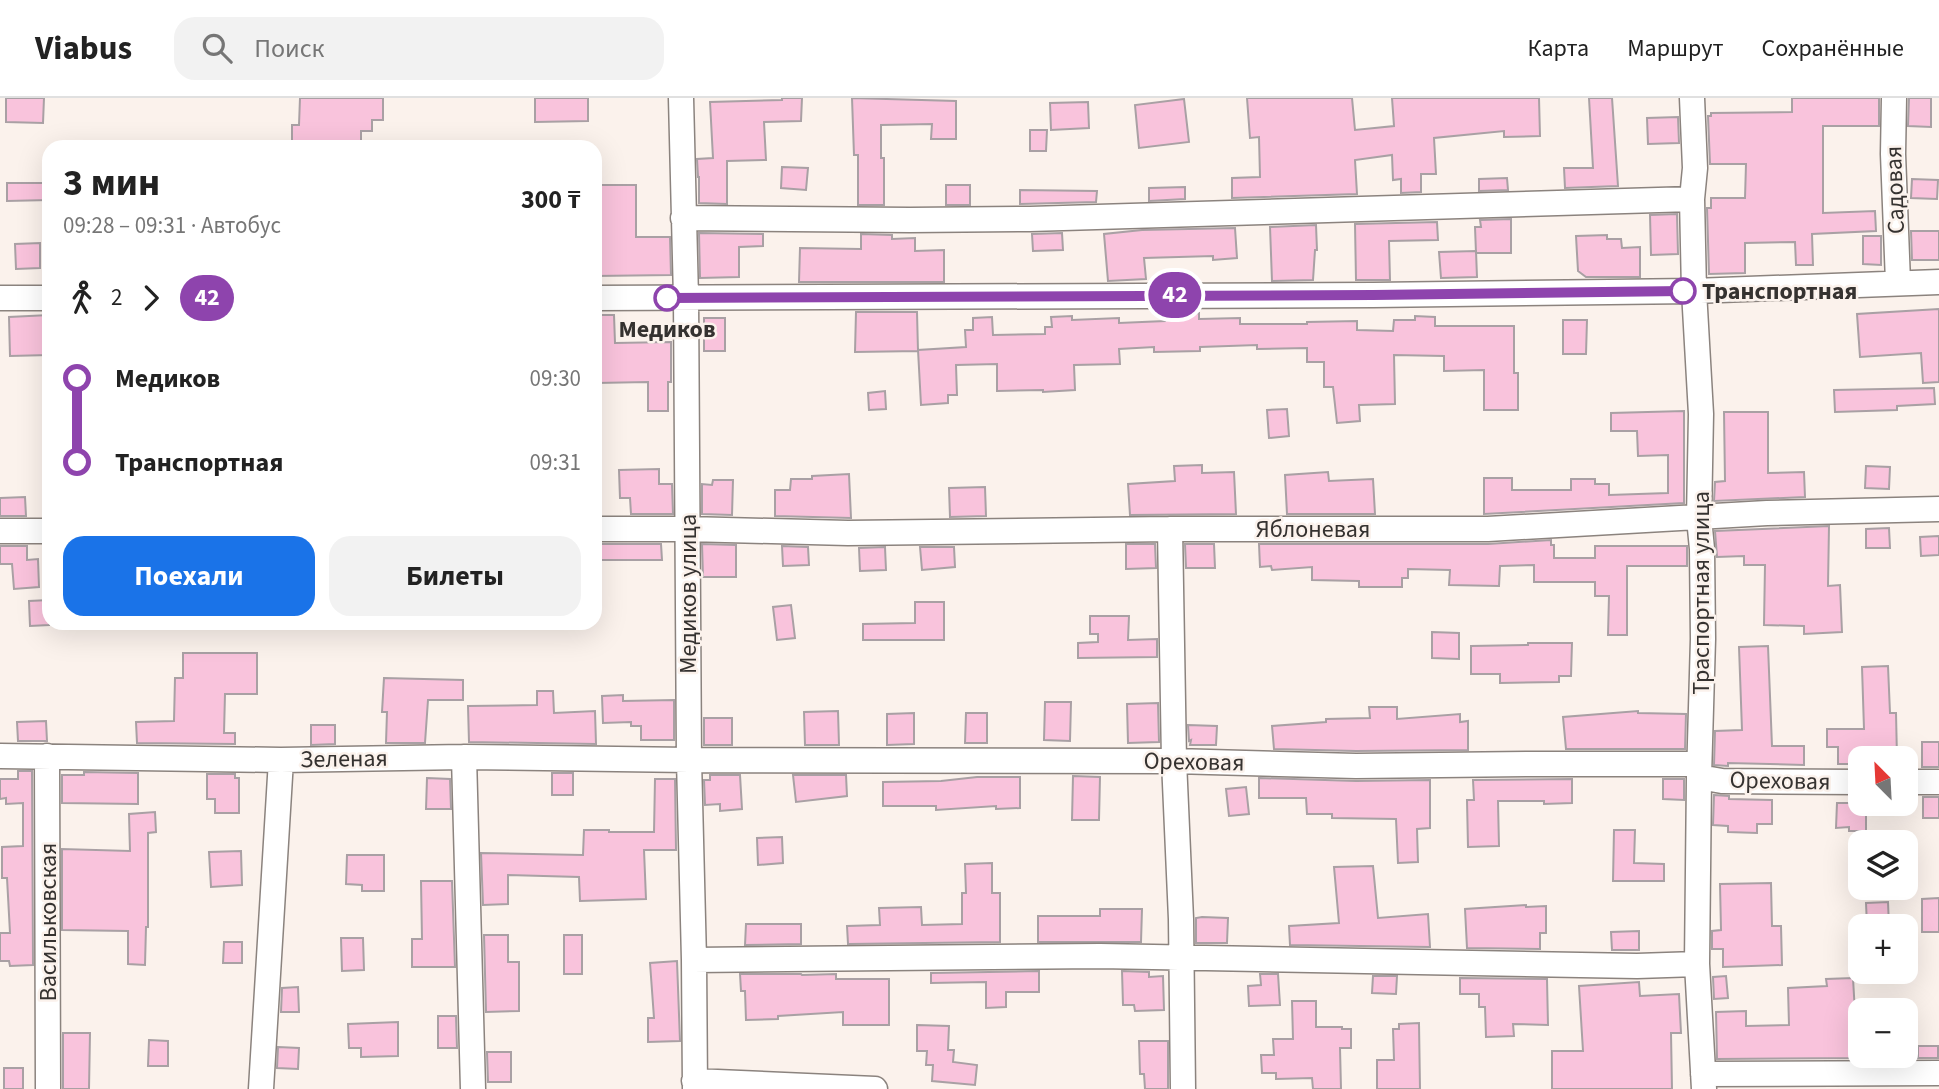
<!DOCTYPE html>
<html lang="ru">
<head>
<meta charset="utf-8">
<style>
	body { margin:0; font-family:"Source Sans 3",sans-serif; background:#f2f2f2; color:#222; height:100vh; display:flex; flex-direction:column; font-size:26px; white-space:nowrap }
	* { box-sizing:border-box; margin:0 }
	p { font-size:23px; color:#767676 }
	.icon { flex:none; width:38px; height:38px; fill:none; stroke:currentColor; stroke-width:2; stroke-linecap:round; stroke-linejoin:round }
	.map { position:relative; flex:1; overflow:hidden }
	.drawer { position:absolute; left:42px; top:42px; width:560px; height:490px; display:flex; flex-direction:column; background:#fff; border-radius:21px; box-shadow:0 7px 28px #0002 }
	.drawer>* { flex:none }
	.badge { padding:0 14px; border-radius:23px; font-size:24px; line-height:46px }
	.needle { width:46px; rotate:336deg }
	.tools { position:absolute; left:1848px; top:648px; display:grid; gap:14px }
	.tools a { display:grid; place-items:center; width:70px; height:70px; border-radius:14px; background:#fff; box-shadow:0 7px 28px #0002; font-size:35px }
	.map>.badge { position:absolute; translate:-50% -50%; box-shadow:0 0 0 4px #fff }
	.legs { display:flex; align-items:center; gap:10px; height:77px; padding:0 21px; font-size:23px }
	.legs p { margin-inline-start:auto }
	.summary { display:flex; align-items:center; justify-content:space-between; height:119px; padding:0 21px }
	h1 { font-size:38px; font-weight:700; line-height:52px }
	.primary-button { display:flex; gap:14px; margin-top:auto; padding:14px 21px }
	.primary-button a { flex:1; height:80px; border-radius:21px; background:#1a73e8; color:#fff; font-size:28px; font-weight:700; line-height:80px; text-align:center }
	.primary-button a+a { background:#f2f2f2; color:#222 }
	ul { padding:0 21px; list-style:none }
	li { display:flex; align-items:center; gap:24px; height:84px; font-size:26px }
	li i { display:grid; place-items:center; width:10px; height:100%; margin:0 9px; background:currentColor }
	li i::after { content:''; width:18px; height:18px; margin:-9px; border:5px solid; border-radius:50%; background:#fff }
	li p { margin-inline-start:auto }
	li:first-child i { background:linear-gradient(#0000 50%,currentColor 0) }
	li:last-child i { background:linear-gradient(currentColor 50%,#0000 0) }
	header { display:flex; align-items:center; gap:42px; box-sizing:border-box; height:98px; padding:0 35px; background:#fff; border-bottom:2px solid #e0e0e0 }
	header strong { font-size:33px }
	nav { display:flex; gap:38px; margin-inline-start:auto; font-size:24px }
	.search { width:490px; height:63px; background:#f2f2f2; display:flex; align-items:center; gap:18px; box-sizing:border-box; padding:0 24px; border-radius:21px; color:#767676; font-size:26px }
	.map>svg:first-child { display:block }
</style>
</head>
<body>
<header>
<strong>Viabus</strong>
<div class="search"><svg class="icon" aria-label="search" viewBox="0 0 24 24"><circle cx="10" cy="10" r="6"/><path d="M15 15l6 6"/></svg>Поиск</div>
<nav><a>Карта</a><a>Маршрут</a><a>Сохранённые</a></nav>
</header>
<div class="map">
<svg width="1939" height="991" viewBox="0 0 1939 991">
	<rect width="100%" height="100%" fill="#fbf2ec"/>
	<!-- building -->
	<path fill="#f9c3dc" stroke="#a9a0a4" stroke-width="2" d="M6 0H44L43 25 6 24Z
		M300 0H383V22H372V33H361V49H292V27H299Z
		M535 0H588V23L535 24Z
		M782 0H802L801 23 764 24 766 62 727 63V106L699 105V79H698L697 61 713 60 710 4 782 2Z
		M852 0 956 3V41H931L932 26 881 27V60H884V107H858V57H854Z
		M1247 0H1352L1355 32 1394 28 1392 0H1539L1540 38 1504 39V33L1434 40 1436 76H1421V94L1401 95V81L1393 82 1392 57 1355 62 1357 96 1232 100V80L1260 79 1259 39 1250 40Z
		M1589 0H1612L1618 88 1565 90 1564 70H1593Z
		M1792 0H1879V28H1823V115L1875 113 1876 133 1812 136 1813 167H1796L1795 144 1745 145V175L1709 176 1707 110H1711V100H1745L1746 66H1710L1708 18H1711V15L1792 14Z
		M1909 0H1931V29L1908 28Z
		M1184 1 1189 44 1139 50 1135 7Z
		M1088 4 1089 30 1051 32 1050 5Z
		M1678 19 1679 45 1648 46 1647 20Z
		M1030 32H1047L1046 53H1030Z
		M782 69 808 70 806 92 781 90Z
		M1507 80 1508 92 1479 93V81Z
		M1912 81 1938 82 1937 101 1911 100Z
		M7 85H49V102L7 103Z
		M595 87H636V139H670L671 177 595 178Z
		M946 87H970V107H946Z
		M1185 89V101L1149 103V90Z
		M1020 92 1097 93 1096 104 1020 106Z
		M1677 116 1678 156 1651 157 1650 117Z
		M1511 121V155H1476L1475 129H1481L1480 122Z
		M1437 124 1438 142 1389 143 1390 182H1356L1355 126Z
		M1316 127 1317 152H1315L1313 182 1272 183 1270 129Z
		M1235 130 1237 160 1213 162V158L1144 160 1146 181 1108 183 1104 136 1142 132Z
		M1911 133H1939V162H1912Z
		M699 135 763 136V148L739 149V179L700 180Z
		M1062 135 1063 152 1033 153 1032 136Z
		M861 136 892 137V141L915 140V153L944 152V184H799L800 150 861 151Z
		M1607 137V141H1621L1622 150 1640 149V179H1586L1578 173 1576 138Z
		M1863 138H1881V167L1863 166Z
		M40 145V170L16 171 15 146Z
		M1476 153 1477 179 1441 180 1439 154Z
		M1939 211V284L1923 285 1921 255 1860 259 1857 216Z
		M856 214H917L918 253 855 254Z
		M1199 215V221L1240 220V226H1307V224L1357 223V232L1393 233 1394 222H1415V218L1435 219V228H1514V275H1518V312H1484V272L1444 273V258L1394 257 1395 306 1359 307 1360 323 1337 325 1333 289H1324V264H1307V250L1257 251V247L1200 249V253L1154 254V249L1119 251 1120 266 1074 267 1075 292 1043 294V292L997 293V266L956 267 957 297H948V305L921 307 918 252 966 249 965 232H973V220L992 219 993 237 1045 236V229H1052L1051 219 1072 218V222L1119 220V225L1165 223V216Z
		M49 217V257L10 258 9 219Z
		M595 217H614L615 245 671 244V284H668V313H648V284L596 285Z
		M704 220H725V253H704Z
		M1563 222H1587L1586 256H1563Z
		M1934 290 1935 306 1897 308V312L1835 314 1834 292Z
		M885 293 886 311 869 312 868 295Z
		M1287 311 1289 338 1269 340 1267 312Z
		M1684 313V405L1484 416V380H1512V392H1571V381H1595V386H1609V397L1668 395V357L1638 358 1637 333H1611V315Z
		M1724 314H1768V375L1804 374 1805 399 1714 403 1715 384 1725 383Z
		M1202 367V375L1234 374 1236 416 1130 417 1128 386 1175 383 1174 368Z
		M1866 368 1890 369 1889 391 1865 390Z
		M659 371V386H672L673 416H631L630 400H620L619 372Z
		M1328 374 1329 383 1373 381 1375 416H1287L1285 377Z
		M849 376 851 420 775 418V392H790L791 381H812V378Z
		M713 382H733L732 417 702 416V386L712 387Z
		M985 389 986 418 950 419 949 390Z
		M25 399 26 418H0V400Z
		M1829 428 1828 488 1840 487 1842 534 1804 536V528L1764 527 1765 467H1744V458L1717 459 1715 433Z
		M1889 430 1890 450H1866V431Z
		M1939 438V457L1921 458 1920 439Z
		M1551 442V447H1554V460H1595V448H1687V468H1627V537H1608L1609 498H1595V484H1534V467L1500 468 1499 488 1449 487 1450 472 1408 471V480H1402V489H1359V483L1312 482V469L1272 472 1271 468 1260 469 1259 446H1488Z
		M595 446H661L662 462H595Z
		M702 446 736 447V479H703Z
		M1126 446H1155L1156 470 1126 471Z
		M1185 446H1214L1215 470H1186Z
		M0 448H27V462L38 461 39 489 14 491 12 466H0Z
		M782 448 808 449 809 467 783 468Z
		M885 449 886 472 860 473 859 450Z
		M920 449H954L955 469 922 472Z
		M49 502V527L30 528 29 503Z
		M915 504H944V542H863V526L915 525Z
		M791 507 795 540 777 542 773 509Z
		M1090 518H1129L1128 542 1157 541V559L1078 560V545L1098 544V536H1090Z
		M1432 534 1459 535V561L1432 560Z
		M1528 545H1572L1571 578H1559V584L1500 585V576H1471V548L1528 547Z
		M1768 548 1772 648H1804V667L1728 665V668L1714 667 1715 633 1742 632 1739 549Z
		M183 555H257V596H225L224 635H235V646L137 645 136 624 174 623 175 580H183Z
		M1888 568 1890 615H1896L1897 660H1855V666H1838V649H1827V631H1864L1862 569Z
		M384 580 463 582V602H428L425 645H386L387 614H382Z
		M537 593H553L554 615 595 613 596 646 469 644 468 608 537 607Z
		M623 597V603L674 602V642H641V628H631V624L603 625 602 598Z
		M1045 604H1071L1070 643 1044 642Z
		M1158 605 1159 644 1128 645 1127 606Z
		M1369 609H1397V621L1460 616V624L1468 623V652L1356 653 1274 651 1272 628 1326 624V621L1370 620Z
		M838 613 839 647H805L804 614Z
		M1638 613V615L1686 616 1685 651H1566L1563 619Z
		M914 615V646L887 647V616Z
		M966 615H987V645H965Z
		M704 620H732V647H704Z
		M46 623 47 643H18L17 624Z
		M311 627H335V646L311 647Z
		M1188 627 1217 628 1216 647H1190L1191 642 1189 643Z
		M1922 644H1939V669H1922Z
		M18 673H32L33 867 10 868 9 863H0V835H10L7 780H2V749L23 748V705L6 706V700L0 701V681H18Z
		M84 674 138 675V706L62 705V677H84Z
		M552 675H573V697H552Z
		M207 676H235V680H239V715H215V701H207Z
		M710 677H740L742 711 720 713V706L705 707 704 682H710Z
		M793 677H846L847 698 796 704Z
		M1073 678 1100 679 1099 722H1072Z
		M977 679H1020V710L996 711V708L936 712V708H883V684L941 683Z
		M427 680 450 681 451 711H426Z
		M1259 680 1356 683 1430 682V730L1417 731 1418 764 1398 765 1396 721 1332 720V716H1307L1306 700H1259Z
		M655 681H675L676 752H644L646 801 580 803 579 779 508 777V806L483 807 481 755 583 757 584 732H609V734H654Z
		M1572 681V705L1544 706V703H1498L1499 748 1468 749 1467 702H1474L1473 682Z
		M1663 681H1684V702L1663 701Z
		M1246 689 1249 716 1229 718 1226 691Z
		M1714 697 1729 698V701L1772 702V726H1757V735L1728 734V728L1713 727Z
		M1923 699H1939V720H1923Z
		M1837 705H1866V733H1849V729L1836 730Z
		M155 714 156 734 148 735V829H146L145 867 128 866V833L62 832V751L130 753 129 716Z
		M1614 732H1635L1634 765 1664 766V783H1613Z
		M782 739 783 765 758 767 757 740Z
		M241 753 242 787 211 789 209 754Z
		M347 757H384V793H362V787L346 786Z
		M992 765V795H1000V844L848 846 847 828 880 827 879 810 921 809 922 827 962 826V795H966L965 766Z
		M1373 768 1378 820 1428 816 1430 849 1290 847 1289 828 1339 825 1334 769Z
		M421 783H452L455 869H412V841H422Z
		M1771 785 1772 828H1781L1782 867 1723 869V851H1712V833L1721 832 1720 786Z
		M1939 800V834H1922V801Z
		M1888 804 1889 828H1867L1866 805Z
		M1526 807V809L1546 808V835H1540V851L1467 850 1465 811Z
		M1100 811H1142L1141 844H1038V818H1100Z
		M1202 819 1228 820 1227 845H1196V820Z
		M746 826H801V846L745 847Z
		M1639 833V852H1612L1611 834Z
		M484 837H508V864H519V913L486 914Z
		M564 837H582V876H564Z
		M341 840H363L364 872 342 873Z
		M224 844H242V865H223Z
		M677 863 680 943 648 944V920H654L650 865Z
		M1039 873V894H1006V909L986 910V884L931 885V875Z
		M1122 873 1149 874V879L1163 878 1164 912 1135 913 1134 907H1123Z
		M740 876H801L802 877 836 876V881H889V927H843V914L778 918V921L746 922 745 893H741Z
		M1260 876H1278L1280 907 1249 908 1248 888 1261 887Z
		M1373 878H1397L1396 896 1372 895Z
		M1726 878 1728 900 1714 901 1713 879Z
		M1460 880 1547 881 1548 927 1513 926 1514 938 1486 939 1485 909H1479V896H1460Z
		M1853 880 1855 915H1857L1860 960 1717 961 1716 914 1746 913V928L1789 927 1788 890 1827 888 1826 881Z
		M1639 884 1640 898 1679 896 1681 935H1671L1672 991H1552V953H1583L1579 888Z
		M298 889 299 914H281L282 890Z
		M1292 903H1316V929H1342V931H1351V950H1340L1341 991H1313L1312 980 1276 981V975H1262L1261 957H1274L1273 941H1293Z
		M438 918H456L457 950H438Z
		M398 924V958L361 959V950H349L348 926Z
		M1419 925 1420 991H1377V962H1394L1393 931H1399V926Z
		M917 927 949 928 948 952H954L953 964 977 967 975 987 932 983 933 967H926L927 953H917Z
		M63 935H90L89 991H63Z
		M149 942 168 943V968H148Z
		M1139 943H1168V991H1145L1144 976H1140Z
		M1918 948H1938V960H1918Z
		M278 949 299 950 298 971 277 970Z
		M487 954H511V984H488Z
		M4 970H23V991H4Z"/>
	<g fill="none" stroke-linecap="round" stroke-linejoin="round">
		<defs>
			<path id="minor" d="M681 0 686 200 689 662 694 862 695 991
				M1692 0 1695 70 1692 101 1694 193 1701 316 1699 420 1702 451 1703 541 1699 679 1697 866 1704 991
				M1894 0 1893 56 1898 184
				M683 120 910 122 1030 121 1692 101
				M0 200H49
				M595 200 1373 197 1694 193 1939 184
				M595 431H687L848 435 1170 431H1488L1767 415 1939 411
				M1170 431 1174 663 1181 821 1183 991
				M0 433H49
				M0 658 281 662 464 659 689 662 1174 663 1356 668 1532 666H1699
				M47 658 48 991
				M464 659 473 991
				M1699 679 1722 683 1860 684
				M1906 684H1939
				M694 862 1100 858 1637 868 1697 866
				M1703 976 1939 975
				M694 983 875 991
				M261 991 281 662"/>
		</defs>
		<!-- minor casing -->
		<use href="#minor" stroke="#8b837e" stroke-width="27"/>
		<!-- minor -->
		<use href="#minor" stroke="#fff" stroke-width="24"/>
	</g>
	<g fill="none" stroke-linecap="round" stroke-linejoin="round">
		<defs>
			<path id="line-1" d="M667 200 1373 197 1683 193"/>
		</defs>
		<!-- line-1 casing -->
		<use href="#line-1" stroke="#fff" stroke-width="16"/>
		<!-- line-1 -->
		<use href="#line-1" stroke="#8e44ad" stroke-width="10"/>
	</g>
	<!-- markers -->
	<g fill="#fff" stroke="#8e44ad" stroke-width="3.5">
		<circle cx="1683" cy="193" r="12"/>
		<circle cx="667" cy="200" r="12"/>
	</g>
	<g text-anchor="middle" dominant-baseline="central" stroke-width="5" stroke-linejoin="round" paint-order="stroke">
		<!-- street labels -->
		<g font-size="24" fill="#353230" stroke="#fbf2ec">
			<text transform="translate(1895 92) rotate(-92)">Садовая</text>
			<text x="1313" y="431">Яблоневая</text>
			<text transform="translate(1701 495) rotate(-90)">Траспортная улица</text>
			<text transform="translate(688 496) rotate(-90)">Медиков улица</text>
			<text transform="translate(344 661) rotate(-1)">Зеленая</text>
			<text transform="translate(1194 664) rotate(1)">Ореховая</text>
			<text transform="translate(1780 683) rotate(1)">Ореховая</text>
			<text transform="translate(48 824) rotate(-90)">Васильковская</text>
		</g>
		<!-- stop labels -->
		<g font-size="24" font-weight="bold" fill="#353230" stroke="#fbf2ec" text-anchor="start">
			<text x="1702" y="193">Транспортная</text>
			<text x="667" y="231" text-anchor="middle">Медиков</text>
		</g>
	</g>
</svg>
<div class="tools">
<a><svg class="needle" viewBox="-14 -14 28 28"><path d="M0-13l5 13h-10z" fill="#e53935"/><path d="M0 13l5-13h-10z" fill="#767676"/></svg></a>
<a><svg class="icon" aria-label="layers" viewBox="0 0 24 24"><path d="M12 4l9 5-9 5-9-5zM3 14l9 5 9-5"/></svg></a>
<a>+</a>
<a>−</a>
</div>
<b class="badge" style="left:1175px;top:197px;background:#8e44ad;color:#fff">42</b>
<section class="drawer">
<div class="summary"><div><h1>3 мин</h1><p>09:28 – 09:31 · Автобус</p></div><b>300 ₸</b></div>
<div class="legs"><svg class="icon" aria-label="walk" viewBox="0 0 24 24"><circle cx="13" cy="4" r="2"/><path d="M13 8l-2 6 4 7M11 14l-3 7M7 12l3-4h3l4 4"/></svg>2<svg class="icon" aria-label="forward" viewBox="0 0 24 24"><path d="M9 5l7 7-7 7"/></svg><b class="badge" style="background:#8e44ad;color:#fff">42</b></div>
<ul>
<li><i style="color:#8e44ad"></i><b>Медиков</b><p>09:30</p></li>
<li><i style="color:#8e44ad"></i><b>Транспортная</b><p>09:31</p></li>
</ul>
<div class="primary-button"><a>Поехали</a><a>Билеты</a></div>
</section>
</div>
</body>
</html>
